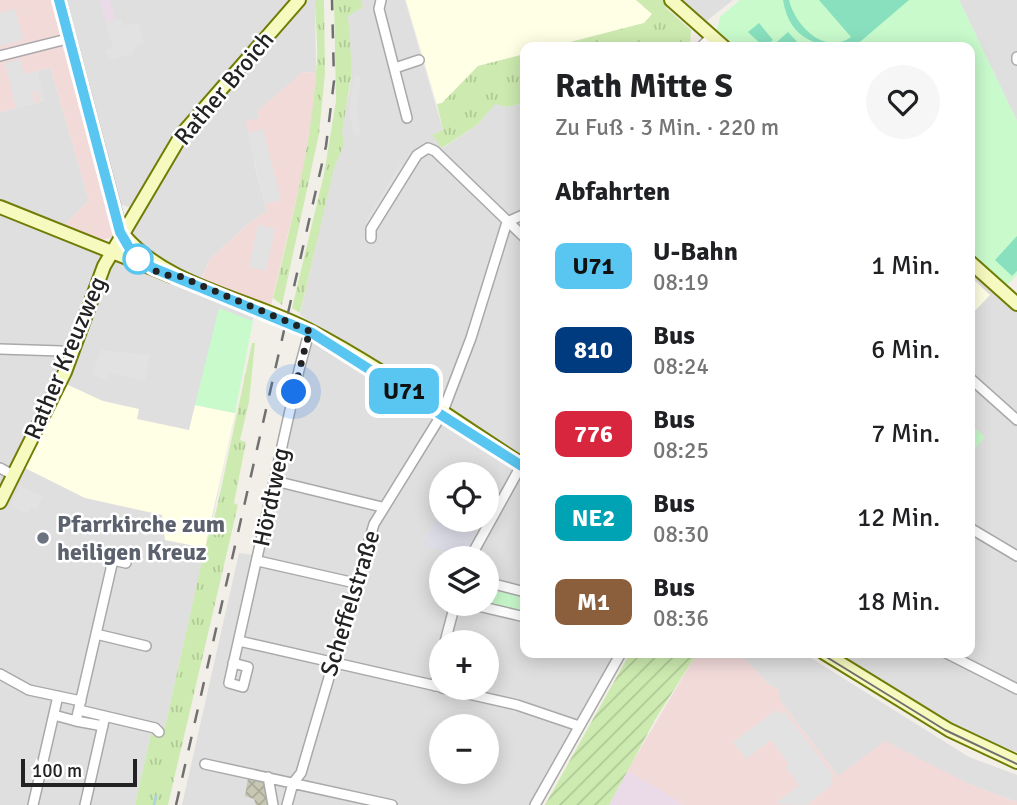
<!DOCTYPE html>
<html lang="de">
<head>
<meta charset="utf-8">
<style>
	body { margin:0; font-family:Signika,sans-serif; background:#f6f6f6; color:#202124; height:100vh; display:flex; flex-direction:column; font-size:26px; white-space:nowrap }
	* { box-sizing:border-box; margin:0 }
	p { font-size:23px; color:#757577 }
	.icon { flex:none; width:38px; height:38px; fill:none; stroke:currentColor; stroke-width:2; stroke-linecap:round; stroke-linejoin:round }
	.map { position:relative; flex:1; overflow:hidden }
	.sheet { position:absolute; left:520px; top:42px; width:455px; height:616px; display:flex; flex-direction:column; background:#fff; border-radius:14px; box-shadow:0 4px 18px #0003 }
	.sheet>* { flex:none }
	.badge { padding:0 14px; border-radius:10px; font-size:24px; line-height:46px }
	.tools { position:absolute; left:429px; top:462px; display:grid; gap:14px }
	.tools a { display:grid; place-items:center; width:70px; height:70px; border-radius:50%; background:#fff; box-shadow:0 4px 18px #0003; font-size:35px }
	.scale { position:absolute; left:21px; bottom:18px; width:116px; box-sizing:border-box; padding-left:7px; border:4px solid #222; border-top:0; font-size:19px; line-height:24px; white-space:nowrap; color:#222; -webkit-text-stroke:5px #fff; paint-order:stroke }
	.you { position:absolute; width:35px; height:35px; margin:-18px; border:5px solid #fff; border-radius:50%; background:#1a73e8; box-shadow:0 0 0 10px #1a73e833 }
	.map>.badge { position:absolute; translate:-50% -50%; box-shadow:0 0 0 4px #fff }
	h2 { padding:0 35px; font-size:26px; line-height:63px }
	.round { display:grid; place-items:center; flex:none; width:74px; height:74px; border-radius:37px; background:#f6f6f6 }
	.headline { display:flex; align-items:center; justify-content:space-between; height:119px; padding:0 35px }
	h1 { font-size:33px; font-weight:700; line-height:52px }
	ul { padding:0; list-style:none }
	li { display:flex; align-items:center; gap:21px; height:84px; padding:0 35px }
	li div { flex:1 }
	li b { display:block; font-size:26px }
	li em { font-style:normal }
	li .badge { min-width:77px; font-weight:700; text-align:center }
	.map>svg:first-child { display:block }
</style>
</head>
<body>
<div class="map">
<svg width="1017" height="805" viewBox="0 0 1017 805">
	<defs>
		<pattern id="construction-cross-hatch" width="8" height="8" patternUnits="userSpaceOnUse" patternTransform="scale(1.75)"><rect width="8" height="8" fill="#c7c7b4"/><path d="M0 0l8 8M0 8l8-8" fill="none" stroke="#abab9a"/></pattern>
		<pattern id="grass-tufts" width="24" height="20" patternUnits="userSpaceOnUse" patternTransform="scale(1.75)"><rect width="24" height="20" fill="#cdebb0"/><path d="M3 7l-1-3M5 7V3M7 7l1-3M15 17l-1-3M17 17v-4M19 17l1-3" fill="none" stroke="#b0c997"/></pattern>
		<pattern id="garden-furrows" width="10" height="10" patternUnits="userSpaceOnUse" patternTransform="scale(1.75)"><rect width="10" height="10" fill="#cdebb0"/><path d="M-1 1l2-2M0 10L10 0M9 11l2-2" fill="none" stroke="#b0c997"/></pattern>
	</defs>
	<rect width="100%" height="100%" fill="#f2efe9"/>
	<!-- residential -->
	<path fill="#e0dfdf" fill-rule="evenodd" d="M65 0H291L132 208 119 204Z
		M305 0H315L316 73 303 72 260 118 254 163 267 211 248 224 210 259 201 279 177 268 136 240 131 229 187 134Z
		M345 0H405L443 130 432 135 443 148 477 125 495 103 507 107 525 103V458L300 315 349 93 352 71Z
		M678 0H733L704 23Z
		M959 0H1017V121Z
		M50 67 89 200 64 225 0 201V112L44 101 37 71Z
		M0 212 99 251 102 263 81 324 0 496Z
		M118 258 254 313 214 511 165 727 152 731 135 805H0V506L106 268Z
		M970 269 1017 311V752L982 739 927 709 836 653H970Z
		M313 339 525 472V653H616L532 805H182L239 553 259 556 308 345ZM441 474H486V520H441ZM441 558H486V604H441ZM441 642H486V688H441ZM441 726H486V772H441Z
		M734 653H803L969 757 1017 775V802L969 784 838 776 779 699V690L768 684 748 662Z"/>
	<!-- commercial -->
	<path fill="#f2dad9" d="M0 0H57L94 136 89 138 108 206H112L119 231 110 238 101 240 64 225 89 200 50 67 37 71 44 101 0 112Z
		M303 72 316 73 313 110 302 175 271 305 201 280 210 259 248 224 267 211 245 121 259 118 258 112 263 106Z
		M697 653H734L748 662 768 684 779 690V699L838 776 885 741 969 784 1017 802V805H683L627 771Z"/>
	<!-- industrial -->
	<path fill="#ebdbe8" d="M100 0H110L115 20 106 23Z
		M627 771 664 792 683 805H609Z"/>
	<!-- education -->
	<path fill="#ffffe5" d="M406 0H636L652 14 644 23 551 47H525V54L478 66 442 103 437 104Z
		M970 276 990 295 970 316Z
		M66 384 103 401 139 409 137 419 189 430 195 405 235 413 205 548 165 540 162 515 85 498 25 468Z"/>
	<!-- construction -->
	<path fill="url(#construction-cross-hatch)" d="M248 778 264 782 268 805H256L254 799 245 796Z"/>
	<!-- grass -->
	<path fill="url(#grass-tufts)" d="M315 0H324L325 73 319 134 282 305 273 298C292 219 313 141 317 59 318 39 315 20 315 0Z
		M334 0H361L363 7 348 16 352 71 342 132 344 144 334 168 300 313 292 308 324 174 336 101Z
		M636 0H663L668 5 666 8 691 30 690 47H551L644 23 652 14Z
		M525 54V103L507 107 495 104 477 125 442 148 432 135 443 130 437 104 442 103 478 66Z
		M252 343H255L249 402 240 440 246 442 234 503 238 505 168 805H155L156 796 154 805H135L152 730 165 727 205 548 217 508Z"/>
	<!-- park -->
	<path fill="#c8facc" d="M740 0H959L1017 121V275L1005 287 970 255V47H737L717 30 720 17Z
		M219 308 253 321 235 413 195 405Z
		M970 424 985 437 975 449 970 444Z
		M486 586 525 595V612L487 604Z"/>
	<!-- garden -->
	<path fill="url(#garden-furrows)" d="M630 653H697L655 720 609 805H545Z"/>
	<!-- pitch -->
	<path fill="#88e0be" d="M783 0H789C795 25 824 56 851 37L819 0H909L854 47C819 47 790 42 783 0Z
		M759 23 773 40 764 47 748 32Z
		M788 32 802 47H771Z
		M1017 236V271L1012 276 995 260Z"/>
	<!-- parking -->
	<path fill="#e2e2e2" d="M15 9 23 40 0 46V13Z
		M121 19 124 26 138 22 144 43 135 46 132 54 110 60 105 50 113 48 106 23Z
		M20 59 24 74 37 71 44 101 40 102 37 91 32 92 35 103 16 108 5 63Z
		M354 75 361 77 357 109 361 134 354 137 349 111Z
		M263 129 281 200 265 204 247 133Z
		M400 164 406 167 370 226 365 222Z
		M258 225 275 229 266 271 249 267Z
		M101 350 150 355 145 381 109 373 106 381 92 374Z
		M20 486 43 497 36 510 31 508 28 514 10 506Z
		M776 710 780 714 784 711 834 776 830 780 833 784 806 805 775 804 799 785 785 767 789 764 771 740 746 759 733 742Z"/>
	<!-- plaza -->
	<path fill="#dddde8" d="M441 513V520H456L476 533 465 558 422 545Z"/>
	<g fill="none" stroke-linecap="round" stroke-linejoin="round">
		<!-- stream -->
		<path stroke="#aad3df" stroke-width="2.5" d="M154 805 156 796"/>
		<defs>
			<path id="street" d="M61 0 123 234
				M381 0 379 9 407 118
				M701 47 711 37
				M0 56 71 38
				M1017 57V60
				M395 68 419 60
				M507 222 525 214
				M371 238V229L417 155 428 148 435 151 525 238
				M0 349 61 351 71 355
				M970 378 1017 420
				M0 468 13 475
				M275 481 382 507
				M970 528 1017 556
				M470 558 522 464
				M258 561 355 583
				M486 582 525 592
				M454 605H474L525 617
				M96 634 146 646
				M239 641 441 687
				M445 642 455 604
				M946 653 1017 689
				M233 663 248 667 243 687 229 683 299 370 307 340 312 332
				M0 674 29 690 81 701
				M435 686 441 661
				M442 688 517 705 579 726
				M79 710 155 728 159 732
				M54 715 76 721 113 560 126 563
				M76 721 103 726
				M205 764 392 805
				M268 777 273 805
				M33 805 58 696
				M85 805 105 716
				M287 805 293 783 301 773 374 524 442 414 471 338 507 222
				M535 805 621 653"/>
			<path id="secondary" d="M671 0 724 47
				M0 207 172 276
				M123 234C165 286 249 299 307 329 383 368 453 421 525 466
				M970 262 1017 304
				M0 502 65 372 104 266 182 134 299 0
				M824 653 949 730 1017 762"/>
		</defs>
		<!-- street casing -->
		<use href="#street" stroke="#a9a9a9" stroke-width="12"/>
		<!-- secondary casing -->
		<use href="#secondary" stroke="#707d05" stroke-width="16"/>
		<!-- street -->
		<use href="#street" stroke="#fff" stroke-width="9"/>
		<!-- secondary -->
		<use href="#secondary" stroke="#f7fabf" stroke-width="12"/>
		<!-- tram -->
		<path stroke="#707070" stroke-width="2" d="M59 0 126 245 149 266 278 318
			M290 323 332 345 525 468
			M820 653 945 730 1017 764"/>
		<!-- rail -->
		<path stroke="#707070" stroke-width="2.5" stroke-dasharray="14 14" stroke-linecap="butt" d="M176 805 326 146 334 81 332 0"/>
	</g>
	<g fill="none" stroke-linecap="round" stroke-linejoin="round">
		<defs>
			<path id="line" d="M59 0 120 232 134 256 153 268 312 333 525 468"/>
		</defs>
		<!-- line casing -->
		<use href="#line" stroke="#fff" stroke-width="16"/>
		<!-- line -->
		<use href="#line" stroke="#59c6f2" stroke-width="10"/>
		<!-- walk -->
		<path stroke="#222" stroke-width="7" stroke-dasharray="0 12.6" d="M138 259V265L170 276H179L312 332 307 340 294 392"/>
	</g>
	<!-- markers -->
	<circle fill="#fff" stroke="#59c6f2" stroke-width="3.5" cx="138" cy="259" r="14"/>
	<circle fill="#6b7280" stroke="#fff" stroke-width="2.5" cx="43" cy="538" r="7"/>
	<g text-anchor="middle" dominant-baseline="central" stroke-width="5" stroke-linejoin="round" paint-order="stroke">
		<!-- street labels -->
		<g font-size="24" fill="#222" stroke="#fff">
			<text transform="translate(224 88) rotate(-50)">Rather Broich</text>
			<text transform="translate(65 358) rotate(-67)">Rather Kreuzweg</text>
			<text transform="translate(271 497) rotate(-78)">Hördtweg</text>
			<text transform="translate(350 603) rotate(-73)">Scheffelstraße</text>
		</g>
		<!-- worship labels -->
		<g font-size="24" font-weight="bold" fill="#5b616d" stroke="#fff" text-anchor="start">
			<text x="57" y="524">Pfarrkirche zum<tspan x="57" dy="28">heiligen Kreuz</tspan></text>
		</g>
	</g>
</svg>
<div class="tools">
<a><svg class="icon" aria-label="locate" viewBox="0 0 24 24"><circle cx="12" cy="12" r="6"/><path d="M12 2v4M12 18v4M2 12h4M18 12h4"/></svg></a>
<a><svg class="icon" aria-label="layers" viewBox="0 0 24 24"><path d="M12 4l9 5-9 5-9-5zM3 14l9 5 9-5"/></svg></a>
<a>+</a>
<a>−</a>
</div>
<div class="scale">100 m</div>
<div class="you" style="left:294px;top:392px"></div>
<b class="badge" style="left:404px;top:391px;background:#59c6f2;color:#111">U71</b>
<section class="sheet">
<div class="headline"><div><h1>Rath Mitte S</h1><p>Zu Fuß · 3 Min. · 220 m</p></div><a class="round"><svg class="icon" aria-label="heart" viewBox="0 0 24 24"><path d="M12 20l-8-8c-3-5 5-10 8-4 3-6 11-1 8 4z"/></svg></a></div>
<h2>Abfahrten</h2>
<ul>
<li><span class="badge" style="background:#59c6f2;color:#111">U71</span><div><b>U-Bahn</b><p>08:19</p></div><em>1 Min.</em></li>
<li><span class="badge" style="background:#003b80;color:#fff">810</span><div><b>Bus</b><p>08:24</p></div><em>6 Min.</em></li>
<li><span class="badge" style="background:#d7263d;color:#fff">776</span><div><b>Bus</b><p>08:25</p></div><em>7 Min.</em></li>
<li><span class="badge" style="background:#00a3b4;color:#fff">NE2</span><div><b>Bus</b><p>08:30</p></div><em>12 Min.</em></li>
<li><span class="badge" style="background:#8b5e3c;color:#fff">M1</span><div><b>Bus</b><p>08:36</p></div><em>18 Min.</em></li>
</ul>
</section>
</div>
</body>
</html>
